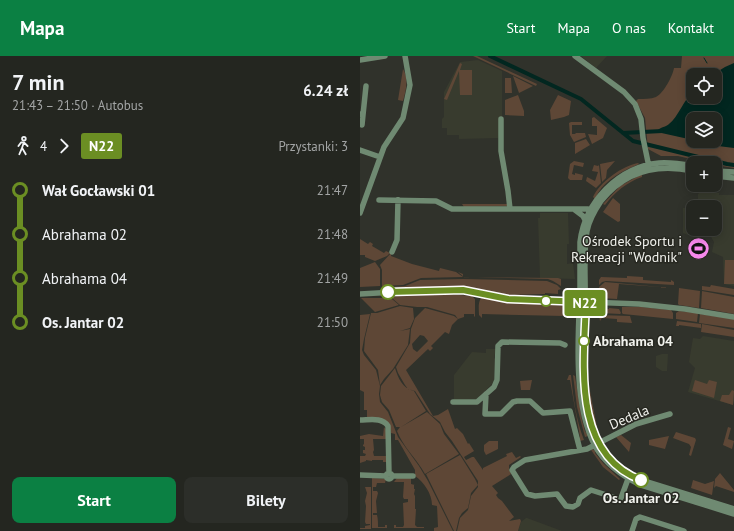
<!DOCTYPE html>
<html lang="pl">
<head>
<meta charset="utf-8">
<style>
	body { margin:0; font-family:"PT Sans",sans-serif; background:#2c2e29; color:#f1f3f6; height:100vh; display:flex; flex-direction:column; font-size:15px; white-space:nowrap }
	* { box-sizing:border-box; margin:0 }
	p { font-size:13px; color:#a3a5a5 }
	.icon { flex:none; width:22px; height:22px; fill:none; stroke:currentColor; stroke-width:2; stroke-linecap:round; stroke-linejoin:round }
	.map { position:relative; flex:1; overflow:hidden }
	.details { display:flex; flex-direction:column; background:#242620; width:360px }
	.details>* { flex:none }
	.badge { padding:0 8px; border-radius:3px; font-size:14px; line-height:26px }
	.tools { position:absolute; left:326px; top:12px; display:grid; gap:8px }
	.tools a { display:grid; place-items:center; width:36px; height:36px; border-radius:8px; background:#242620; box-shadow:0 2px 10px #0003,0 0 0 1px #41433e; font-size:20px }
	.map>.badge { position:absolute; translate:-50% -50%; box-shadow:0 0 0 2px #fff }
	.legs { display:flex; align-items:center; gap:6px; height:44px; padding:0 12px; font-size:13px }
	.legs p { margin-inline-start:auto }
	.headline { display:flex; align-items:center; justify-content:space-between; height:68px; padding:0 12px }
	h1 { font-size:22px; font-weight:700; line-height:30px }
	.action { display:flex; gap:8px; margin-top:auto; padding:8px 12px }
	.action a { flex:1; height:46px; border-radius:8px; background:#0b8043; color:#fff; font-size:16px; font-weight:700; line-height:46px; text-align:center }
	.action a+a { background:#2c2e29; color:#f1f3f6 }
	ul { padding:0 12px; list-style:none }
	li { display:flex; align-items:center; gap:14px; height:44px; font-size:15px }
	li i { display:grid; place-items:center; width:6px; height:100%; margin:0 5px; background:currentColor }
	li i::after { content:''; width:10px; height:10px; margin:-5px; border:3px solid; border-radius:50%; background:#242620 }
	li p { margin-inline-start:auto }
	li:first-child i { background:linear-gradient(#0000 50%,currentColor 0) }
	li:last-child i { background:linear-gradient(currentColor 50%,#0000 0) }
	header { display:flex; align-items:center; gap:24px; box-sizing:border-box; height:56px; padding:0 20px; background:#0b8043; color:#fff }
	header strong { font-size:19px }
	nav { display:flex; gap:22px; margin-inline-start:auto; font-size:14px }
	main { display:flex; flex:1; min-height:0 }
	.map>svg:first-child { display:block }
</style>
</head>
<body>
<header>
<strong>Mapa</strong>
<nav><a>Start</a><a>Mapa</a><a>O nas</a><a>Kontakt</a></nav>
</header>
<main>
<section class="details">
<div class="headline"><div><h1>7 min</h1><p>21:43 – 21:50 · Autobus</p></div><b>6.24 zł</b></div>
<div class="legs"><svg class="icon" aria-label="walk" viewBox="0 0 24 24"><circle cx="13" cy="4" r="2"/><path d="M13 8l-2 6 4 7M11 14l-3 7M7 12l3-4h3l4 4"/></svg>4<svg class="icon" aria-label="forward" viewBox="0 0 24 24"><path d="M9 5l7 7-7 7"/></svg><b class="badge" style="background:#6b8e23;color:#fff">N22</b><p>Przystanki: 3</p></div>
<ul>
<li><i style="color:#6b8e23"></i><b>Wał Gocławski 01</b><p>21:47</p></li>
<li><i style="color:#6b8e23"></i><span>Abrahama 02</span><p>21:48</p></li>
<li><i style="color:#6b8e23"></i><span>Abrahama 04</span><p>21:49</p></li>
<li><i style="color:#6b8e23"></i><b>Os. Jantar 02</b><p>21:50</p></li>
</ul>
<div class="action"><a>Start</a><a>Bilety</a></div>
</section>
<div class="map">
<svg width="374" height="475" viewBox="0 0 374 475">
	<rect width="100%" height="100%" fill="#30322b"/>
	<!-- built -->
	<path fill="#383b2e" d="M221 0H247L236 12Z
		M118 4 142 15V63L138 82 99 83V79H87V72H82V63L84 61V36L100 6Z
		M341 135 359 137V139H374V230L364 228 363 201 352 196 354 186 350 179 330 176 328 179 323 177V152H333V173H355V151H338V138Z
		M180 157H208L209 188H207V208L213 207 215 223 180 222 178 162H180Z
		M343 280 374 285V345L373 349 328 336 335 312 329 306 333 282 340 283Z
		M126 293H136L134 302 135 303 134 326 117 343 94 345V319L112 296 126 297Z
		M302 298H308L307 315H302L296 311V300Z
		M166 462H167L202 475H158L161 466Z"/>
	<!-- green -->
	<path fill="#5e4736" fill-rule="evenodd" d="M113 0H117L177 28 176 30Z
		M322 0H374V112L355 109V107H348L318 100H301L288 93 285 62 276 45 278 43C284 43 291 43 296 41 304 37 313 19 314 12H321ZM333 19H355V41H333ZM333 63H355V85H333Z
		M100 7 102 8 100 14H112V39H100L99 15 87 44 84 43Z
		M43 13C49 22 46 35 43 45L38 44Z
		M153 20 173 30 159 37Z
		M145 22H151L152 37H145Z
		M158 39 164 55V60L145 59V44Z
		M198 39 211 45 209 59 204 61 191 64 190 54Z
		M234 61 247 72 243 82 232 88 228 78 237 79V70H232V62Z
		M211 66H222V69H212V78H215L216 77H225L226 81 214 86 210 79 209 67Z
		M226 83 230 89 215 98V87Z
		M214 105 224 107 223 111 214 109 212 118 215 119V117L223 119 222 124H210L208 122 210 108Z
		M255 105 247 114 246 122 242 126 240 108Z
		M278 107 279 108C265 114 246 123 238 137 237 139 237 141 235 143L233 141C240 126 262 110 278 107Z
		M234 109 238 110 239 109 241 127 236 132 226 125 227 121 235 125 238 116 232 115Z
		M282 118V121C267 126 255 136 245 149L243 148 260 130Z
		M253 142 260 148V165L258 166 243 156Z
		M102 148H148L147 150 104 151Z
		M0 183 8 188 10 186 13 188 12 190 24 197 26 195 30 197 27 200 15 205 5 201V199H0Z
		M31 197V200L52 208 79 215 80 212 96 216 103 221 61 222 43 229 22 230V214L20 209Z
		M365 204H374V228H364Z
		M15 206 20 213V230L0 231V212Z
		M98 216 103 218V221L198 222 201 223V230L193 225 188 223 104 221Z
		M267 220 283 221V224L311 226V224L314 226V229L246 225 242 226 239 229V224L241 221 267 222Z
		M103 223 187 225 197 229 201 233 198 234V238L185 237V238L149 239 102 231H30L45 230 60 224Z
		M245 226 312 232H314L259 228 257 243 240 242 239 231Z
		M351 229 374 233V239L342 234V230L350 231Z
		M319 232 340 235 339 252 319 249 318 248Z
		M342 235 374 241V258L341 252Z
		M74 237 112 240 115 243V260L114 261V258H104V261L98 263 95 259 67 251H57L40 249 33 243V241L46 238Z
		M124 240 149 246 209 250 210 257H205L204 260 122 258V262L119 259C119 253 117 243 124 240Z
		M1 242H25L26 244 32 243 39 249 15 256Z
		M40 250 53 252 54 263 50 272 40 275 50 273 48 289 33 313 24 323 20 329 18 314 4 295 5 282 11 257H17Z
		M262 251H282L311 254 313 257V263L263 258 262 257Z
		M65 252 94 260 98 263 92 269 89 278 85 276 71 290 73 292 70 295 68 293 46 314 73 360 78 359 88 353 95 373 97 372 103 378 108 388 109 387 114 395 104 401 106 404 112 401H114L123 414V412L147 400 146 398 152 396 156 402 160 400 161 401 149 409V413L151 418 132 430 138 437 136 439 138 442 142 445 154 461 149 465 160 463 161 465 158 475H97L100 462 108 454 111 440 118 431V425L92 385 85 376 80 366 70 358 55 335 48 333 45 329 38 317 36 311 50 287 51 273 55 262ZM60 279 64 280 68 285 57 296 53 293 52 288Z
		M241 252 249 253V252L259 253 261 257 260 258 241 257 239 255Z
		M319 255 338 257 337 266 316 263V257Z
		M10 258 4 283 2 294 4 299 16 314 20 330 19 338 20 346 28 356 38 381 59 410 68 425 93 475H74V472L78 471 77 450 72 449C72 438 64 426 55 420V414L38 384H35V378L31 377 30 372 7 361V354H4V336L0 334V259Z
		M340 258 374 263V272L339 267Z
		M239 259 270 260 272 267 257 266V263L242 262 240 265Z
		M317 265 341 268V272L319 269V270H316Z
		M342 268 374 274V281L341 276Z
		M35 312C38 322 43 333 54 335L66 355 41 371 67 356 80 368 84 378 99 398 65 418C57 403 43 391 37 375L40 371H36L29 354 22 346 20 339 21 330Z
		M209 319H211C213 340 216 364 224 384L220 385 219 382 220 381 210 324H207Z
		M213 319 215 320 222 364 225 375 228 380 225 381 217 351Z
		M226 319H228L229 330 237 371H235L227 331Z
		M172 324 170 334H161L160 325Z
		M335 324 347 328 349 324 357 326 354 342 332 335Z
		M372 334 374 335 373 349 360 345 362 339H369Z
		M24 371 26 374V383H13L14 394 13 396 14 400H26V406H23V404H12V405L6 404V405L0 407V400H5L6 398 3 397V394H5V391L3 390V389L4 388V383H0V380L9 378 23 380Z
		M368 371 371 372 368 383 374 385 372 393 363 389Z
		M316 376 335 382 336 384 331 400 329 399 331 391 329 388 313 382Z
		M261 379 271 387 269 396 256 381Z
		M309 380 305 393 289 389V384Z
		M129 385H138V393L126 399 124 395V389Z
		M233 393 235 395V397L243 407 260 423 259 424 243 411 231 394Z
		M100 399 115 423 118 429 111 437 108 452 102 457 99 462 96 475H94L66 418Z
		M360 417 374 434V436L356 430 354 432 355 423Z
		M12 422 26 423 25 427H17L16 431H13V435H17L18 437 16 445 17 457H13V459H17C18 463 18 467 18 471H25V469H27V472H12Z
		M37 422H51V428L55 429H54V433H55L54 438 55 440V453H56L55 469 57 471H64V472H34V469H36V471H43L44 469 43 447 48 446V443H44L43 441 44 426H34Z
		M333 424 345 428 354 425 352 439 331 432Z
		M5 431H11V473H0V472H5V470L10 469V468H6L5 466 6 450 5 445 7 437Z"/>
	<!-- water -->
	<path fill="#022720" d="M374 7V92L358 90 338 85H355V63H333V84L297 76 298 74C301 71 306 71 309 68 318 61 324 44 333 35V41H355V19H352L365 11Z"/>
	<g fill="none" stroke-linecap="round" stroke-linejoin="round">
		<!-- stream -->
		<path stroke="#022720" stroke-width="1" d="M344 2 347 7"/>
		<!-- canal -->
		<path stroke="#022720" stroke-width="4" d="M130 0 221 43 273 85 367 108 374 109
			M263 77 302 75"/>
		<!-- minor -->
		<path stroke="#6f8a72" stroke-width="5.5" d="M215 0 264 36 275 48 281 63 283 82 289 111
			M0 4 25 0
			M0 58 3 59 6 30
			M141 63V95L148 135 150 153
			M2 69 3 59
			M0 94 20 101
			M333 110C322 108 311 106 299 107 258 111 225 146 220 186 220 202 220 219 220 235 218 280 213 349 235 390 246 409 262 420 281 429L374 458
			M333 115C296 107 265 115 241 145 235 154 229 164 227 175 223 197 226 227 225 250 223 313 212 397 284 425L374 453
			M355 115 374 116
			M355 120 374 122
			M19 144 76 145 92 153H228L232 155
			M215 154 223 160 225 164
			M0 157 24 91 43 62 50 29 45 0
			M32 196 37 184 38 144
			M0 238 35 236 103 235 148 243 279 248 325 253 374 261
			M126 338 125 358H141L153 346 157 345H170L183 357 210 355 220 394
			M93 346H117L134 331 137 324 138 290 142 286 200 287 205 289
			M0 364C10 364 22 361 28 370L29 417
			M26 420a3 3 0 1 1 6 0a3 3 0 1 1-6 0Z
			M0 419 26 420
			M32 420H53
			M268 423 261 442 259 443 231 434 220 442 218 448 213 451 206 450 197 438 175 440 167 438 152 414 154 411 165 404 227 393 276 368 310 358
			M272 475 276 463 280 461 324 475"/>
	</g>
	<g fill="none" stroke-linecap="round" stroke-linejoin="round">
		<defs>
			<path id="line-1" d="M28 236 103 234 148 243 226 246C224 305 211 398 281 424"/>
		</defs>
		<!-- line-1 casing -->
		<use href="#line-1" stroke="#fff" stroke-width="9"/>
		<!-- line-1 -->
		<use href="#line-1" stroke="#6b8e23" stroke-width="6"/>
	</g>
	<!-- icons -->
	<defs>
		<symbol id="stadium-disc" viewBox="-11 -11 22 22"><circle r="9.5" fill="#f788ec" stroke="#272821"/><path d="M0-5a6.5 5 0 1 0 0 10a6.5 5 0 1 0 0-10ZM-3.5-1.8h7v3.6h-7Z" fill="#111"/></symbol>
	</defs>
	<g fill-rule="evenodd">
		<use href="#stadium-disc" x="326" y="180" width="25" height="25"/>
	</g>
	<!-- markers -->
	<g fill="#fff" stroke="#6b8e23" stroke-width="2">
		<circle cx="28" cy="236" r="7"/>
		<circle cx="186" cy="245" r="5"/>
		<circle cx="224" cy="285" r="5"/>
		<circle cx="281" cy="424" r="7"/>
	</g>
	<g text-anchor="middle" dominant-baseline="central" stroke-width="3" stroke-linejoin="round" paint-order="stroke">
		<!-- poi labels -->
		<g font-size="14" fill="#f1f2ed" stroke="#272821" text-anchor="end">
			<text x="322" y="185">Ośrodek Sportu i<tspan x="322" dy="16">Rekreacji "Wodnik"</tspan></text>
		</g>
		<!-- stop labels -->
		<g font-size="14" font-weight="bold" fill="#f1f2ed" stroke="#272821" text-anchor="start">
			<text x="233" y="285">Abrahama 04</text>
			<text x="281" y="442" text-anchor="middle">Os. Jantar 02</text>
		</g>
		<!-- street labels -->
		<g font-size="14" fill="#f1f2ed" stroke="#272821">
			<text transform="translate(269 361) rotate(-23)">Dedala</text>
		</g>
	</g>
</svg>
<div class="tools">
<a><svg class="icon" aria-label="locate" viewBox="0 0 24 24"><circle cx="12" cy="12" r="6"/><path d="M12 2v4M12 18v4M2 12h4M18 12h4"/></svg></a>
<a><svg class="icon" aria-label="layers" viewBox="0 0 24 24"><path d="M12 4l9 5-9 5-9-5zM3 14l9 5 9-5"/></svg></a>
<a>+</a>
<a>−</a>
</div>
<b class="badge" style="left:225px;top:247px;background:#6b8e23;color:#fff">N22</b>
</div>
</main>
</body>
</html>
